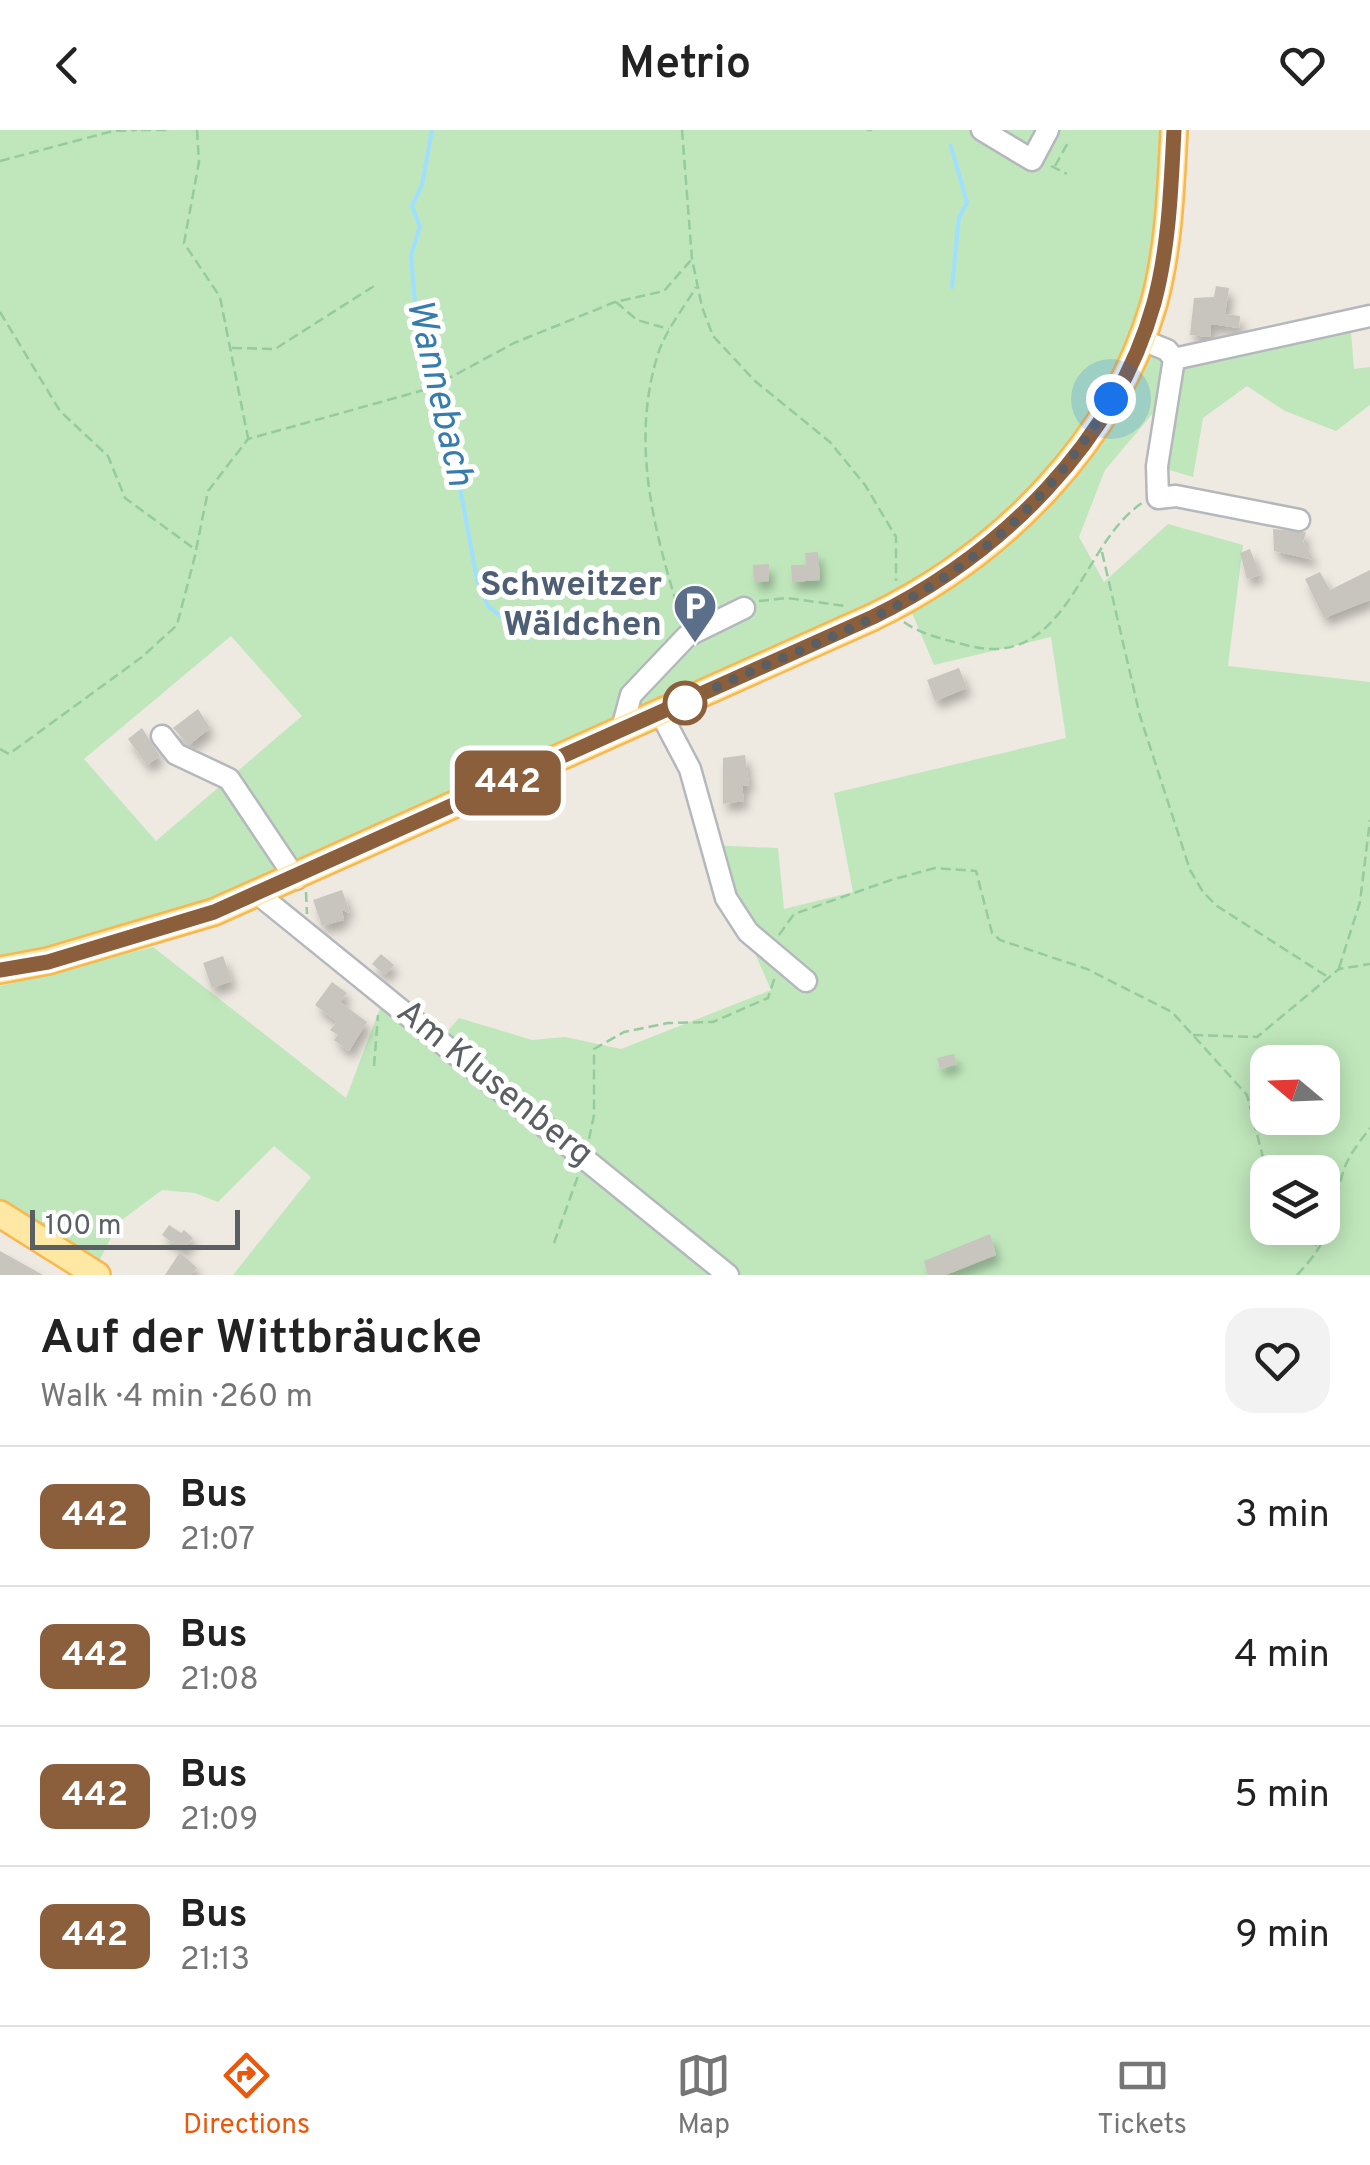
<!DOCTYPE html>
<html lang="en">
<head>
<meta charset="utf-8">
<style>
	body { margin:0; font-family:Overpass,sans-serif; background:#f2f2f2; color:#222; height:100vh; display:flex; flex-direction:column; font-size:38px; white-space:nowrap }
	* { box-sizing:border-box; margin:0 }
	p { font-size:32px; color:#767676 }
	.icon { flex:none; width:55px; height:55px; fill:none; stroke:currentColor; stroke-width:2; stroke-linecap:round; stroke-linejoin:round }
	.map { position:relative; height:1145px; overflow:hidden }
	.drawer { display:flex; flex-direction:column; background:#fff; flex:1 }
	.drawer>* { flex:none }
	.badge { padding:0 20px; border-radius:15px; font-size:35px; line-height:65px }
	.needle { width:65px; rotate:289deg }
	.tools { position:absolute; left:1250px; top:915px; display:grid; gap:20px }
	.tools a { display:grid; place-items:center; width:90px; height:90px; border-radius:20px; background:#fff; box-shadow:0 5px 25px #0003; font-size:50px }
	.scale { position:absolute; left:30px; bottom:25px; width:210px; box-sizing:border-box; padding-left:10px; border:5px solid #5a5f63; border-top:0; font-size:28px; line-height:35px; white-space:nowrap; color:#5a5f63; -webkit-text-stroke:8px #fff; paint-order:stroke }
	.you { position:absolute; width:50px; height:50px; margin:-25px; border:8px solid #fff; border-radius:50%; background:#1a73e8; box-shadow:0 0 0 15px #1a73e833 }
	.map>.badge { position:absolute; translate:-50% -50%; box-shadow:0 0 0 5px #fff }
	.round { display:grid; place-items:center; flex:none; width:105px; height:105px; border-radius:30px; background:#f2f2f2 }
	.overview { display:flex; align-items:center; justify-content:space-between; height:170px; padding:0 40px }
	h1 { font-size:48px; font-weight:600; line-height:75px }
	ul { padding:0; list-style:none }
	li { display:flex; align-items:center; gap:30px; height:140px; padding:0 40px; border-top:2px solid #e0e0e0 }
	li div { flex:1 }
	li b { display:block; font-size:38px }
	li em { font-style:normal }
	li .badge { min-width:110px; font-weight:700; text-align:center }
	header { display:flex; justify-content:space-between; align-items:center; height:130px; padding:0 40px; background:#fff; font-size:45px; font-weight:600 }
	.tabs { display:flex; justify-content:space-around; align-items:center; height:140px; border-top:2px solid #e0e0e0; background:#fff; font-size:28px; color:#767676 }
	.tabs a { display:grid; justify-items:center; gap:5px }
	.tabs .active { color:#ea580c }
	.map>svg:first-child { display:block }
</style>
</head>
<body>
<header><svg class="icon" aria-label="back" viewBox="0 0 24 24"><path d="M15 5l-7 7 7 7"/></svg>Metrio<svg class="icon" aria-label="heart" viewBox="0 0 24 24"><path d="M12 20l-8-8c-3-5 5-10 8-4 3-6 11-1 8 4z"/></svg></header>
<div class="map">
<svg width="1370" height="1145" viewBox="0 0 1370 1145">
	<defs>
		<filter id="shadow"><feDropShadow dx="4.5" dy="8" stdDeviation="5" flood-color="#0004"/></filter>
	</defs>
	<rect width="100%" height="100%" fill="#eee9e1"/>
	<!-- green -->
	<path fill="#c0e7bc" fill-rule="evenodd" d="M0 0H1174L1142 210 1167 220 1350 189 1354 239 1370 237V275L1336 301 1285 281 1247 256 1203 288 1193 347 1166 339 1154 282 1105 340 1079 407 1104 452 1168 394 1243 415 1228 536 1370 552V1145H233L311 1047 274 1016 218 1072 195 1063 162 1060 119 1092 97 1135 0 1074V856L153 817 346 968 385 865 439 911 459 888 532 910 565 907 621 919 771 860 708 715 778 718 784 779 853 762 834 663 1066 608 1051 507 934 535 907 471 296 749 0 840ZM231 506 302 586 156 711 84 629ZM1268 932H1322V988H1268ZM1268 1042H1322V1098H1268Z"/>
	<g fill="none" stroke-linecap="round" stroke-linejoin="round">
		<!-- stream -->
		<path stroke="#9fdfff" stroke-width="4" d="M432 0 422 55 412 76 420 97 411 125 418 209 459 352 477 450 488 476 528 509
			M951 16 967 73 959 87 952 157"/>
	</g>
	<!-- building -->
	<path fill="#c8c4be" filter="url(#shadow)" d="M1216 156 1229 158 1225 184 1240 186 1239 198 1211 194 1210 207 1190 205 1194 168 1214 167Z
		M1273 399 1306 402 1303 412 1314 430 1274 421Z
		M1250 419 1260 445 1247 449 1240 423Z
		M818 422 820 450 792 452 791 435H806L805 423Z
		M769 434V451L754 452 753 435Z
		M1370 440V470L1324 488 1305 449 1320 442 1330 460Z
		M959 538 967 558 935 571 927 550Z
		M198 579 210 598 189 615 173 598Z
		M142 598 160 626 147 635 128 609Z
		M745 625 749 655 742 656 744 671 723 674V628Z
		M342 760 350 783 342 780 344 790 322 796 313 770Z
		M381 824 394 835 385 845 372 834Z
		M223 826 232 851 212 858 203 833Z
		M332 852 347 863 340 872 367 892 349 921 334 910 338 905 330 900 337 892 315 875Z
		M954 924 957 934 940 939 937 928Z
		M169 1095 181 1103 184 1100 193 1108 182 1120 162 1105Z
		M990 1104 996 1125 946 1145H928L924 1131Z
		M0 1121 43 1145H0Z
		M180 1122 197 1138 191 1145H165Z"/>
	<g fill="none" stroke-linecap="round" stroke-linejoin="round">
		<defs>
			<path id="minor" d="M982 0 1032 30 1048 0
				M1142 210 1167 220 1174 229 1370 186
				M1174 229 1157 336 1158 368 1176 366 1299 390
				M661 584 690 639 726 768 748 802 806 851
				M621 602 631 565 687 506 744 478
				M162 606 176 624 229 649 296 749
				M258 764 728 1145"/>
			<path id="major" d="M0 840 48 831 214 782 873 487C1001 425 1114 313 1154 173 1169 117 1171 58 1174 0
				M0 1084 97 1145"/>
		</defs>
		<!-- minor casing -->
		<use href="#minor" stroke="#b4b8bd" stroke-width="25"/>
		<!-- major casing -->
		<use href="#major" stroke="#f8b74f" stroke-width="30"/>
		<!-- path -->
		<path stroke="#96ca9f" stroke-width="2.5" stroke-dasharray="10 5" stroke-linecap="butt" d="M141 0H171
			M197 0 199 32 184 113 220 167 248 308
			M682 0 692 129 702 177 713 206 755 251 830 312 865 355 896 407V451
			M867 0H872
			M0 31 113 1 137 0
			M1051 36 1067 44
			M1055 36 1069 11
			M616 172 637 190 669 199
			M0 182 60 281 108 326 125 368 196 420 208 361 248 309 431 258 514 213 615 172 664 161 692 129
			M232 218 275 219 374 156
			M1102 422 1140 586 1190 740 1203 762 1217 776 1328 847
			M759 471 787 468 845 476
			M681 488C654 401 630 313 658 224 665 201 684 178 696 157
			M904 492C920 504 943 509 962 514 1068 546 1078 416 1142 373
			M0 619 9 624 142 527 177 495 196 422
			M306 762 307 784
			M779 805 794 784 891 750 935 738 976 741 992 803 1000 810 1087 839 1172 882 1247 965 1268 1047
			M1339 838 1360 772 1370 690
			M1193 905 1257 907 1339 839 1370 834
			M374 936 378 885
			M589 1009 594 985V919L624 902 668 893 713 892 768 868 775 847
			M1322 1055 1340 1045
			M1299 1098 1319 1118
			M554 1113 578 1046
			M1297 1145C1331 1110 1330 1091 1342 1046 1346 1028 1359 1013 1370 998"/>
		<!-- minor -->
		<use href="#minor" stroke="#fff" stroke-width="20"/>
		<!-- major -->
		<use href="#major" stroke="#ffe7a4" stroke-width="25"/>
	</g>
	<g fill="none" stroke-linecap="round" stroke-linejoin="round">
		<defs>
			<path id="line" d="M0 840 48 832 214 782 873 487C1000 425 1115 313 1154 173 1169 117 1171 58 1174 0"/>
		</defs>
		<!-- line casing -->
		<use href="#line" stroke="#fff" stroke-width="22"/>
		<!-- line -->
		<use href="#line" stroke="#8b5e3c" stroke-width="15"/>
		<!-- walk -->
		<path stroke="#5a5f63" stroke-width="10" stroke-dasharray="0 18" d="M685 573C756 535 836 510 907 470 991 424 1063 353 1111 269"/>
	</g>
	<!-- icons -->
	<defs>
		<symbol id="parking-pin" viewBox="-11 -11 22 30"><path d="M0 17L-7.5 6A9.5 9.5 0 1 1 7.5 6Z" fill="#5c6f8a" stroke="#fff"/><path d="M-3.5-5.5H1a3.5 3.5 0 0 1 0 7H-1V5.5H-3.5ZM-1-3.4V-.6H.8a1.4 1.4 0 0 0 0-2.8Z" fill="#fff"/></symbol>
	</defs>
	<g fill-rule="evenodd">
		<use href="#parking-pin" x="670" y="451" width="50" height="68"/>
	</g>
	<!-- markers -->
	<circle fill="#fff" stroke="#8b5e3c" stroke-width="5" cx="685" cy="573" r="20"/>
	<g text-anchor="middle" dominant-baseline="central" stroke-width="10" stroke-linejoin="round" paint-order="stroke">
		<!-- service labels -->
		<g font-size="35" font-weight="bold" fill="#4e5e75" stroke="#fff" text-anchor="end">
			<text x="662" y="456">Schweitzer<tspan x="662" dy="40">Wäldchen</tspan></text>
		</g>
		<!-- street labels -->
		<g font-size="35" fill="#5a5f63" stroke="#fff">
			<text transform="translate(494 954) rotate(39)">Am Klusenberg</text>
		</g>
		<!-- water labels -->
		<g font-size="38" font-style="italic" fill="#367cad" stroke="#fff">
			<text transform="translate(438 263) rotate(77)">Wannebach</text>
		</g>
	</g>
</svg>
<div class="tools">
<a><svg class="needle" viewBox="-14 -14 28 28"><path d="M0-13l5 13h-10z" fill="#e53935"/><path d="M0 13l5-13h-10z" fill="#767676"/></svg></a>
<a><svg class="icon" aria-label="layers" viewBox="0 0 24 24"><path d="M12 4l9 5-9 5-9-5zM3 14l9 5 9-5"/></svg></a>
</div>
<div class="scale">100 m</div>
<div class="you" style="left:1111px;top:269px"></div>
<b class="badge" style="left:508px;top:653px;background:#8b5e3c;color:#fff">442</b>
</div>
<section class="drawer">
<div class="overview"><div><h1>Auf der Wittbräucke</h1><p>Walk · 4 min · 260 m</p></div><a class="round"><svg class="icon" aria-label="heart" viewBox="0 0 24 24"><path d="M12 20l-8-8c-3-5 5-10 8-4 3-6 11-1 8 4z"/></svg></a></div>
<ul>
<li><span class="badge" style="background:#8b5e3c;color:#fff">442</span><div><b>Bus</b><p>21:07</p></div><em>3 min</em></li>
<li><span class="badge" style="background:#8b5e3c;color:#fff">442</span><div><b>Bus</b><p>21:08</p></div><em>4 min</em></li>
<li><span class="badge" style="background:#8b5e3c;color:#fff">442</span><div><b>Bus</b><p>21:09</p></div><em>5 min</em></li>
<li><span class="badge" style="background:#8b5e3c;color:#fff">442</span><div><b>Bus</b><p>21:13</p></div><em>9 min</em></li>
</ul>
</section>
<nav class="tabs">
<a class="active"><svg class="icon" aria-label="directions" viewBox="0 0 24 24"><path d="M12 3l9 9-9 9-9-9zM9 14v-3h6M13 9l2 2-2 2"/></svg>Directions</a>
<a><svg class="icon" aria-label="map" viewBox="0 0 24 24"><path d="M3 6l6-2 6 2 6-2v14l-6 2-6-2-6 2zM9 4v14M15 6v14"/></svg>Map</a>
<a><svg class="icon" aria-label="tickets" viewBox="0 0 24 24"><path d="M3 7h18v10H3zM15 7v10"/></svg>Tickets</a>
</nav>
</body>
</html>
